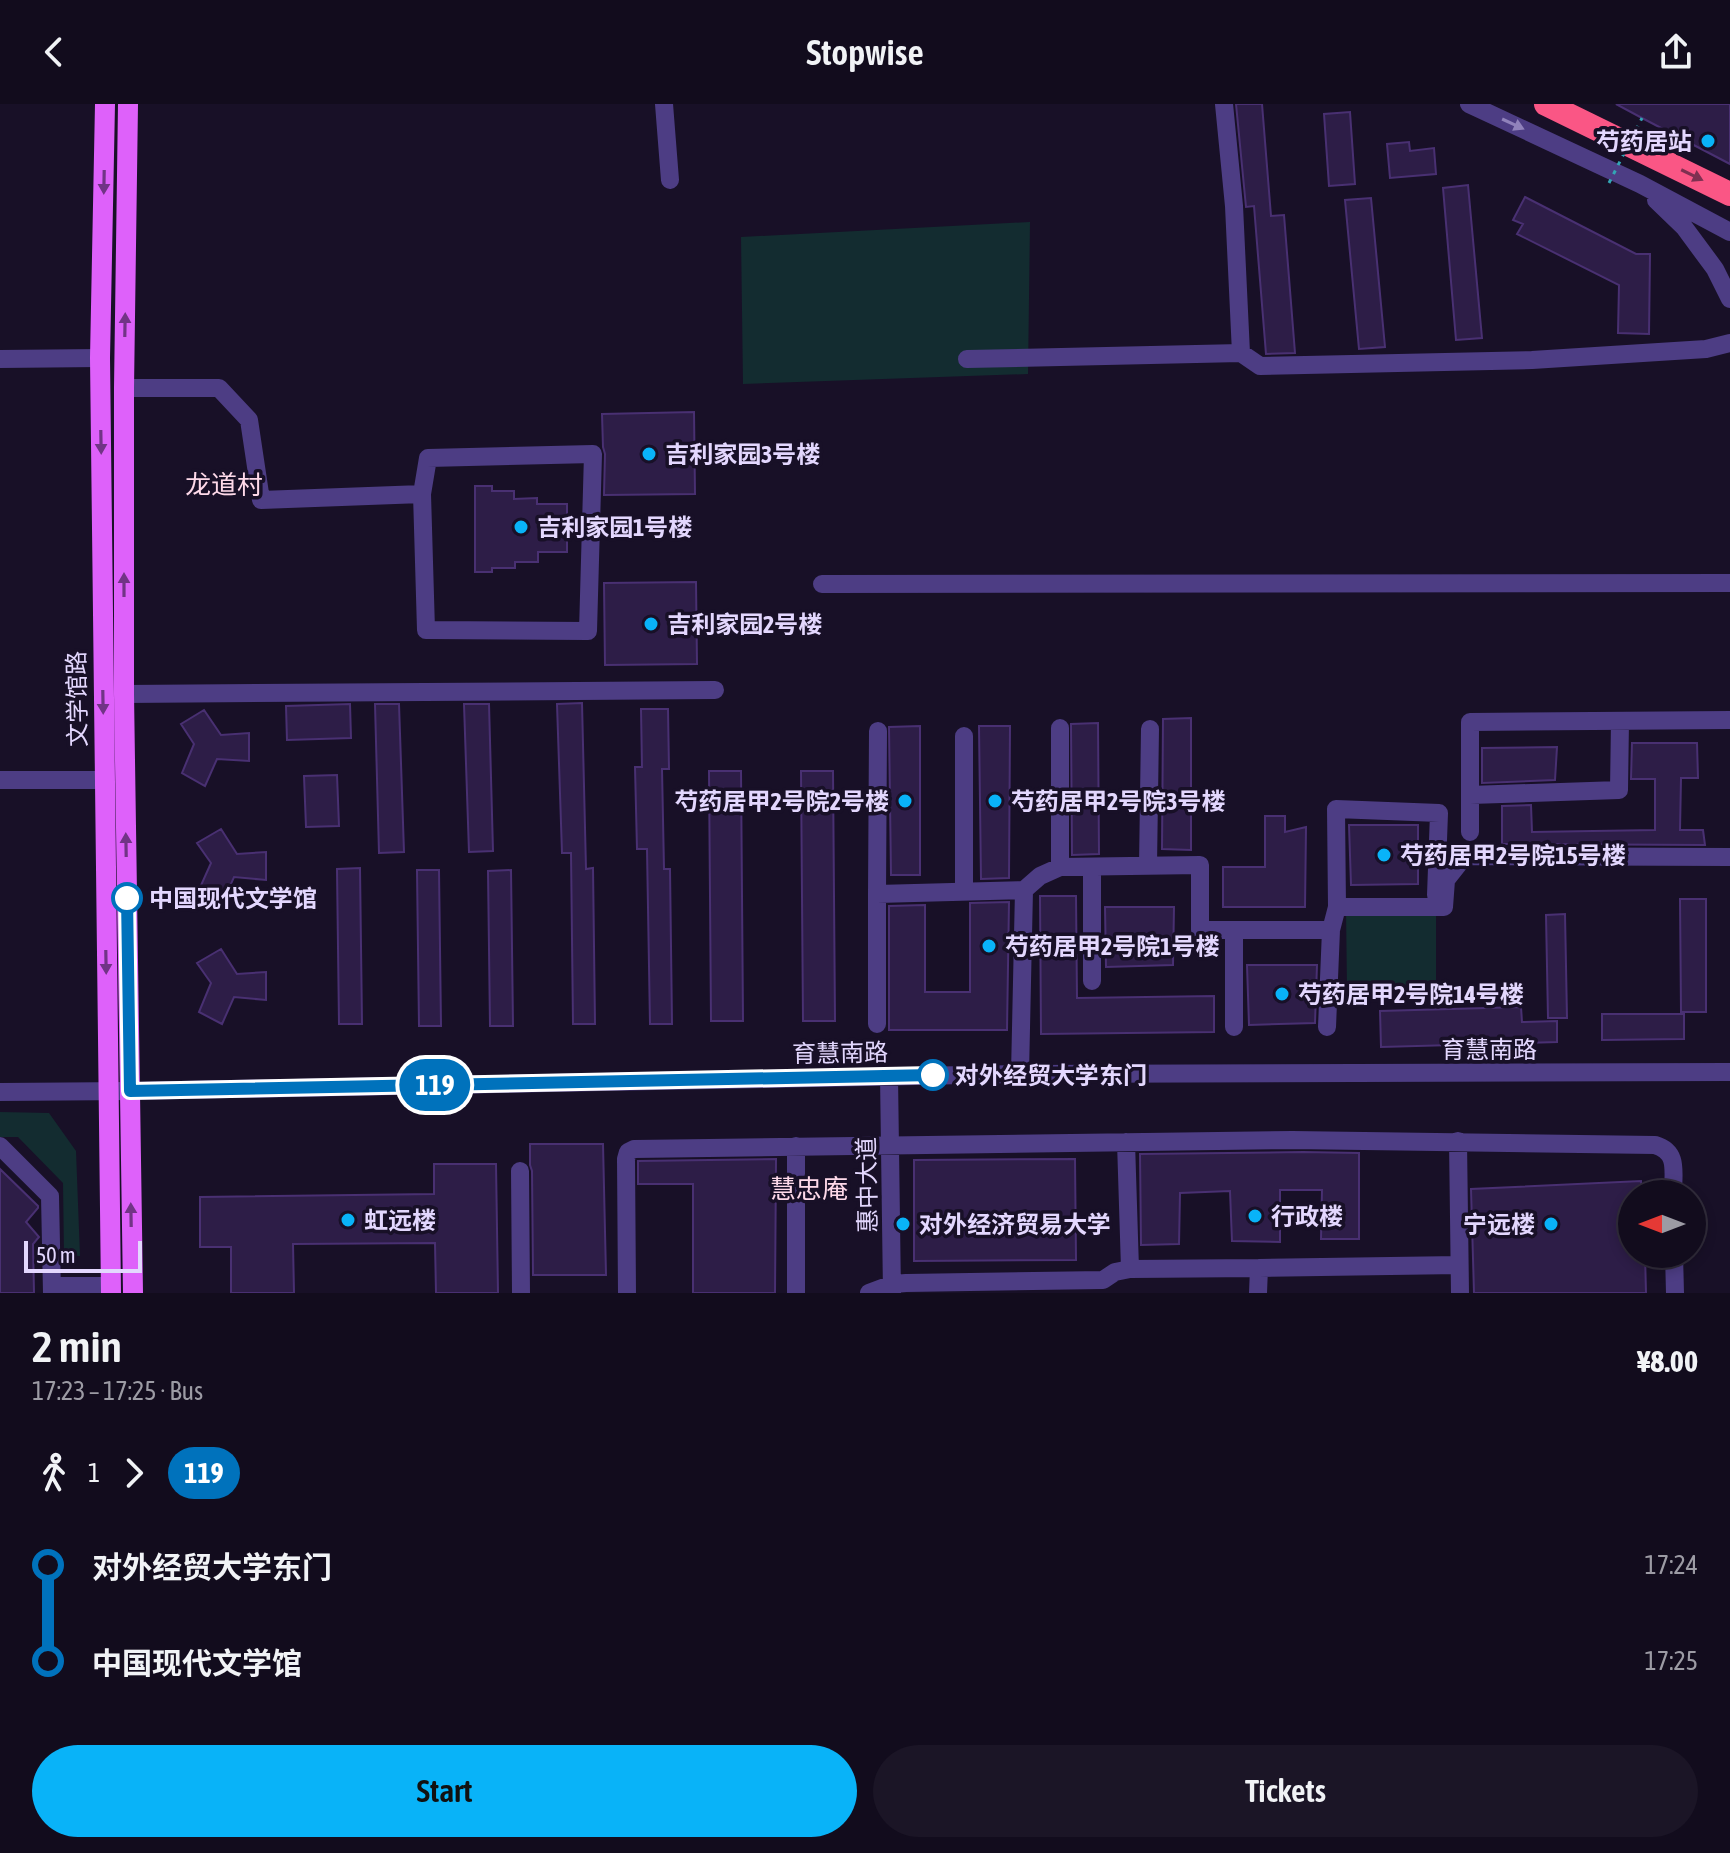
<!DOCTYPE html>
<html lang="en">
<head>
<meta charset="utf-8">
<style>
	body { margin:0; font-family:"Asap Condensed","Noto Sans SC",sans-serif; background:#1b1526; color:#f1f3f6; height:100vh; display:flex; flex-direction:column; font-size:30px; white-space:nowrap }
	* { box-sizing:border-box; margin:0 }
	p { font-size:26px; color:#9c9ba4 }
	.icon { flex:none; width:44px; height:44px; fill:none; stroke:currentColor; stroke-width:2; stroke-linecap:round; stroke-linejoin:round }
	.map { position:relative; height:1189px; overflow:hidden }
	.drawer { display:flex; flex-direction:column; background:#120c1d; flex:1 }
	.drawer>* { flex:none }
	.badge { padding:0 16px; border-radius:26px; font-size:28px; line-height:52px }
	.needle { width:52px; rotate:270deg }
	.controls { position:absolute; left:1618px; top:1076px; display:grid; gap:16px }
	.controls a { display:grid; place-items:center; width:88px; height:88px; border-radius:50%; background:#120c1d; box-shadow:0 4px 12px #0003,0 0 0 2px #312c3b; font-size:40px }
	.scale { position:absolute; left:24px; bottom:20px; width:118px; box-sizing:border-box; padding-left:8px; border:4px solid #e3d7fe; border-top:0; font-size:22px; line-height:28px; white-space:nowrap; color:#e3d7fe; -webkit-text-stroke:6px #181027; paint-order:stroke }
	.map>.badge { position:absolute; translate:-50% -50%; box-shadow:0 0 0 4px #fff }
	.legs { display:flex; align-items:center; gap:12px; height:88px; padding:0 32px; font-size:26px }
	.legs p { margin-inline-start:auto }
	.overview { display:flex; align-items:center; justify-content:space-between; height:136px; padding:0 32px }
	h1 { font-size:44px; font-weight:600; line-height:60px }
	.cta { display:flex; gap:16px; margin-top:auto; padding:16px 32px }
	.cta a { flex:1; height:92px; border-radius:48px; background:#09b3f8; color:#111; font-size:32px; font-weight:600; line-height:92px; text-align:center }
	.cta a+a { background:#1b1526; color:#f1f3f6 }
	ul { padding:0 32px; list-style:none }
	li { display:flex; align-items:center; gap:28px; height:96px; font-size:30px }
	li i { display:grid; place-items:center; width:12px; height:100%; margin:0 10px; background:currentColor }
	li i::after { content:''; width:20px; height:20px; margin:-10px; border:6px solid; border-radius:50%; background:#120c1d }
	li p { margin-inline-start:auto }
	li:first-child i { background:linear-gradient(#0000 50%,currentColor 0) }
	li:last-child i { background:linear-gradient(currentColor 50%,#0000 0) }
	header { display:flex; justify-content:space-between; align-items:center; height:104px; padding:0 32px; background:#120c1d; font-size:36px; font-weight:600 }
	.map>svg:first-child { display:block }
</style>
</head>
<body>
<header><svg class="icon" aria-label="back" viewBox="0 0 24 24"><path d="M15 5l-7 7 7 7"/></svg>Stopwise<svg class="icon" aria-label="share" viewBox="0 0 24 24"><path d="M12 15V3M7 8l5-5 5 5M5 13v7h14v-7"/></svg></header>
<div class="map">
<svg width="1730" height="1189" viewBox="0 0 1730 1189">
	<rect width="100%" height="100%" fill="#181027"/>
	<!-- green -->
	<path fill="#132c30" d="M1030 118 1028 270 743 280 741 133Z
		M1346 806H1436V886H1347Z
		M0 1008 49 1009 76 1047 80 1152 64 1151 63 1079 18 1033H0Z"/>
	<!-- building -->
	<path fill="#2d1d47" stroke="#493072" stroke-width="2" d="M1236 0H1262L1271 112 1284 111 1295 249 1266 250 1254 102 1246 103Z
		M1616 0H1730V60L1642 14Z
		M1350 8 1355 80 1329 82 1324 10Z
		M1409 38 1410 47 1434 44 1436 70 1390 74 1387 40Z
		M1468 81 1482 234 1456 236 1443 84Z
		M1525 93 1636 150H1650L1649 230 1618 229 1619 181 1517 130 1523 120 1513 116Z
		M1371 94 1385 243 1359 245 1345 96Z
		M694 308 695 390 604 391 605 350 603 343 602 310Z
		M475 382H492V387H514V395L537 394V400H567V448H538V458H515V464H492V468H475Z
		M696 478 697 560 605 561 604 479Z
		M582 599 586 765 593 764 595 920H573L571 749H562L557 600Z
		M350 600 351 634 287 636 286 602Z
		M375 600H399L404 748 379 749Z
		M464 600H489L493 747 469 748Z
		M641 605H668L669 665H662L664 765H670L672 920H650L647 745H637L635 663H642Z
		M204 606 221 631 249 629V657L217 655 205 682 182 669 194 640 181 620Z
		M1191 614V746L1162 745 1163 615Z
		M1098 619 1099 750 1072 751 1071 620Z
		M920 622V771H891L889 623Z
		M979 622H1010L1009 774 981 775Z
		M1632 639H1697L1698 674H1681L1680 726H1703L1705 741 1502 740V702L1531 701 1532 728 1655 726V675H1631Z
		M1557 643 1555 676 1482 679V644Z
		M709 667H741L743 917H711Z
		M801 667H833L835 917H803Z
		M337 671 339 722 306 723 304 672Z
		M1265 712H1285V728L1306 723 1305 803H1223V763H1265Z
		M1349 721H1418V780L1351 781Z
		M221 725 237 750 266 748V776L234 773 222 800 198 788 211 759 197 739Z
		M360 764 362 920H339L337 765Z
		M417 766H439L441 922H419Z
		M511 766 513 922H490L488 767Z
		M1040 792H1076L1077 894 1214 892V928L1041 930Z
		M1680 795H1706V908H1681Z
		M1009 798 1007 926H889V802L925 801V888H970V799Z
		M1105 803H1174L1173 861 1106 863Z
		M1565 810 1567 914H1548L1546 811Z
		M221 845 237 870 266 868V896L234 893 222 920 199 908 211 879 197 859Z
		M1247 861H1317L1315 919 1249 921Z
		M1521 903 1522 918 1557 917V938L1381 943 1380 907Z
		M1602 910H1684V935L1602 936Z
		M530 1040H603L606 1171H533L532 1067 530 1061Z
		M1303 1048 1359 1049V1135H1321L1322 1086H1280V1138L1232 1137 1230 1087 1180 1089 1179 1140 1141 1141 1140 1050Z
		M776 1055 775 1189H693V1080H638V1057Z
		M1075 1055 1076 1156 914 1157V1056Z
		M434 1060H496L498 1189H436L435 1139 293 1140 294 1189H231V1143H200V1093L434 1090Z
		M0 1065 38 1102V1104L26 1118 39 1133 33 1140 34 1189H0Z
		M1641 1077 1642 1090H1632V1150H1645L1646 1189H1474L1471 1085Z"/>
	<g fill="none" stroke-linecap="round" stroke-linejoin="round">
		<!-- minor -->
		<path stroke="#4d3d84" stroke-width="18" d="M664 0 670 76
			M1224 0 1234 102 1241 249 1260 262 1532 256 1706 245 1730 239
			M1469 0 1640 80 1730 128
			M1656 96 1684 123 1715 165 1730 195
			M0 255 100 254
			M967 255 1241 249
			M124 284H219L249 316 261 396 422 390
			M593 350 588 527 426 526 422 390 428 354Z
			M822 480 1730 479
			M124 590 715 586
			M1620 617 1619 686 1470 691V618L1730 616
			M964 632V787
			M0 676H104
			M1470 691V728
			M1148 762 1150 625
			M1060 763V624
			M1092 763V877
			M1024 786 1040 772 1060 763 1200 761V826H1331L1337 803H1444L1446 776 1465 752 1730 753
			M877 790 878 627
			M1337 803 1336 705 1439 709 1436 791
			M877 920V790L1024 786 1020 970
			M1234 923V826
			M1327 923 1331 826
			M889 972 892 1189
			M0 988 130 987 1020 970 1730 968
			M1458 1037 1460 1189
			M1126 1038 1130 1165
			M0 1042 50 1092 52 1189
			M796 1042V1189
			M520 1067 521 1189
			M1674 1150 1675 1189
			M1259 1164 1459 1161
			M52 1182H111
			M627 1189 626 1055 628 1048 634 1045 1292 1036 1655 1041C1679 1048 1673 1068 1673 1090
			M869 1189 893 1180 906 1179 1103 1176 1115 1168 1130 1165 1259 1164 1258 1189"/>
		<!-- major -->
		<path stroke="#de61fa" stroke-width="20" d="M105 0 100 254 111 1189
			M128 0 124 284V590L133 1189"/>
		<!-- highway -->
		<path stroke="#fa5685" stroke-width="24" d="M1546 0 1730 90"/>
		<!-- path-bridge -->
		<path stroke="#33a5b5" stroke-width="3" stroke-dasharray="4 6" stroke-linecap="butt" d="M1609 79 1642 14"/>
	</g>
	<!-- one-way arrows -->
	<defs><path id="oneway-solid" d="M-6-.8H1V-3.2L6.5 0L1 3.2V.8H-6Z" transform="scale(2)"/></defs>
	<use fill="#9082bb" href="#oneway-solid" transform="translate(1513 20) rotate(25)"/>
	<use fill="#7e3051" href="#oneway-solid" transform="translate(1692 71) rotate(26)"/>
	<g fill="#713486">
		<use href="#oneway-solid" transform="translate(104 78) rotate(91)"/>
		<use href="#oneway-solid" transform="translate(125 221) rotate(-89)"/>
		<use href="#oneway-solid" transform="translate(101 338) rotate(89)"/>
		<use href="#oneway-solid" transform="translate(124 481) rotate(-90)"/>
		<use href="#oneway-solid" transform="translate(103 598) rotate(89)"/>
		<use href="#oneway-solid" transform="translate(126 741) rotate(-91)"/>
		<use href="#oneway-solid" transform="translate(106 858) rotate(89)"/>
		<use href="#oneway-solid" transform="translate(131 1111) rotate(-91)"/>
	</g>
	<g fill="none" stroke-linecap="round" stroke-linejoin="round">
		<defs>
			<path id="line-1" d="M127 794 130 987 933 971"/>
		</defs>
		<!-- line-1 casing -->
		<use href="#line-1" stroke="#fff" stroke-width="18"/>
		<!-- line-1 -->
		<use href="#line-1" stroke="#0072bc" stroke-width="12"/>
	</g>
	<!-- markers -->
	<g fill="#09b3f8" stroke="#181027" stroke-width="3">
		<circle cx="1708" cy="37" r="8"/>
		<circle cx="649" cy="350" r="8"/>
		<circle cx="521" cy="423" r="8"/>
		<circle cx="651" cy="520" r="8"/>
		<circle cx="905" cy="697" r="8"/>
		<circle cx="995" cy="697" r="8"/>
		<circle cx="1384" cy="751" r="8"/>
		<circle cx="989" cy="842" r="8"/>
		<circle cx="1282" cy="890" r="8"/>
		<circle cx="1255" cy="1112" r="8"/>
		<circle cx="348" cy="1116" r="8"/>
		<circle cx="903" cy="1120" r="8"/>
		<circle cx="1551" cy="1120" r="8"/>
	</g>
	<g fill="#fff" stroke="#0072bc" stroke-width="4">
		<circle cx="127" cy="794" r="14"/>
		<circle cx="933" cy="971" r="14"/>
	</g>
	<g text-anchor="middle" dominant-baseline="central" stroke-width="7" stroke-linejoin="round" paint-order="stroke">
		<!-- poi labels -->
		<g font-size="24" font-weight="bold" fill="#e3d7fe" stroke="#181027" text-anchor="start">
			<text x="1692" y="37" text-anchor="end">芍药居站</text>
			<text x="665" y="350">吉利家园3号楼</text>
			<text x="537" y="423">吉利家园1号楼</text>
			<text x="667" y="520">吉利家园2号楼</text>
			<text x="889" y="697" text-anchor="end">芍药居甲2号院2号楼</text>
			<text x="1011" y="697">芍药居甲2号院3号楼</text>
			<text x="1400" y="751">芍药居甲2号院15号楼</text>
			<text x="1005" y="842">芍药居甲2号院1号楼</text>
			<text x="1298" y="890">芍药居甲2号院14号楼</text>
			<text x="1271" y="1112">行政楼</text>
			<text x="364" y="1116">虹远楼</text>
			<text x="919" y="1120">对外经济贸易大学</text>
			<text x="1535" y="1120" text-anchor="end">宁远楼</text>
		</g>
		<!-- street labels -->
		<g font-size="24" fill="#e3d7fe" stroke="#181027">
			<text transform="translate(77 595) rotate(-91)">文学馆路</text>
			<text x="1489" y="945">育慧南路</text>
			<text transform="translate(840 949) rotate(-1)">育慧南路</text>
			<text transform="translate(867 1081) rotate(-91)">惠中大道</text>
		</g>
		<!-- stop labels -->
		<g font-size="24" font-weight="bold" fill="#e3d7fe" stroke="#181027" text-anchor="start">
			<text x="149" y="794">中国现代文学馆</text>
			<text x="955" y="971">对外经贸大学东门</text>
		</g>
		<!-- neighbourhood labels -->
		<g font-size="26" fill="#fed9e9" stroke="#181027">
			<text x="224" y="381">龙道村</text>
			<text x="809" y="1085">慧忠庵</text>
		</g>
	</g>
</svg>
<div class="controls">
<a><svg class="needle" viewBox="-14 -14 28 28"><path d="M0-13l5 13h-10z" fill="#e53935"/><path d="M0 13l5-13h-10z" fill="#9c9ba4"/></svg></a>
</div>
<div class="scale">50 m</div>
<b class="badge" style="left:435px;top:981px;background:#0072bc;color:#fff">119</b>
</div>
<section class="drawer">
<div class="overview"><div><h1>2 min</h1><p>17:23 – 17:25 · Bus</p></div><b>¥8.00</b></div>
<div class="legs"><svg class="icon" aria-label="walk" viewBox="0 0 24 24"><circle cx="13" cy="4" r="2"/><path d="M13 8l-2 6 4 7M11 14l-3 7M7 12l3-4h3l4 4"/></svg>1<svg class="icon" aria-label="forward" viewBox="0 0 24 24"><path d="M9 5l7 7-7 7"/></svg><b class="badge" style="background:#0072bc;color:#fff">119</b></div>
<ul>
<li><i style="color:#0072bc"></i><b>对外经贸大学东门</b><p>17:24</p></li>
<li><i style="color:#0072bc"></i><b>中国现代文学馆</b><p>17:25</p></li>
</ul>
<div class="cta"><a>Start</a><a>Tickets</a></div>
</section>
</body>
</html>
